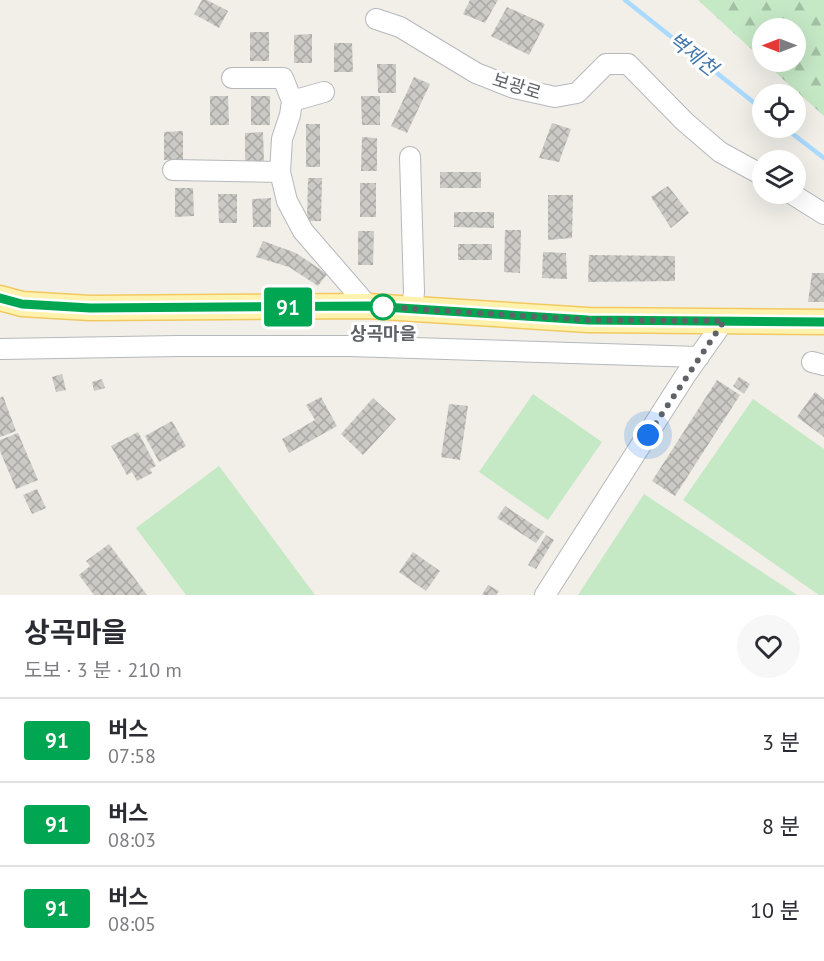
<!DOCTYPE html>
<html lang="ko">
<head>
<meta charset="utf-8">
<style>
	body { margin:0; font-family:"PT Sans","Noto Sans KR",sans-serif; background:#f7f7f7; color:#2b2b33; height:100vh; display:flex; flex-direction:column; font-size:22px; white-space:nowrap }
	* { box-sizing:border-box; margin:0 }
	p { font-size:20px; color:#7c7c81 }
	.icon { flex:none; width:33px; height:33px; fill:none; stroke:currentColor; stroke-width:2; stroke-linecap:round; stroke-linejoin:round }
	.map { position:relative; height:595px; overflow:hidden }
	.details { display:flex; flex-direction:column; background:#fff; flex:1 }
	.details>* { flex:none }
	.badge { padding:0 12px; border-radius:4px; font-size:21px; line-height:39px }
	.needle { width:39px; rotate:270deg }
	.buttons { position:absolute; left:752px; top:18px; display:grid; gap:12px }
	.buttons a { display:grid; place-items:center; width:54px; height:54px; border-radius:50%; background:#fff; box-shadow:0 6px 24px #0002; font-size:30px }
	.you { position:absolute; width:30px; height:30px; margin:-15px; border:4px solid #fff; border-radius:50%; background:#1a73e8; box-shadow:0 0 0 9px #1a73e833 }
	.map>.badge { position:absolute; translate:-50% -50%; box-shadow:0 0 0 3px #fff }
	.round { display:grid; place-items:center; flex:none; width:63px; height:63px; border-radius:32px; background:#f7f7f7 }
	.head { display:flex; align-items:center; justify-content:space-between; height:102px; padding:0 24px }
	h1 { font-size:28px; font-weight:700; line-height:45px }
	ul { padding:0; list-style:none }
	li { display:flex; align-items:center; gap:18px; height:84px; padding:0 24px; border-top:2px solid #e1e1e2 }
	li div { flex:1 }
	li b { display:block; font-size:22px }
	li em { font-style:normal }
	li .badge { min-width:66px; font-weight:700; text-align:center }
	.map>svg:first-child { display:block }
</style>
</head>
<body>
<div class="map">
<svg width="824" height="595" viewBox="0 0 824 595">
	<defs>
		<pattern id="forest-firs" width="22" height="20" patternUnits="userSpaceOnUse" patternTransform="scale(1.5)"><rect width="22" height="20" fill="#c5e8c5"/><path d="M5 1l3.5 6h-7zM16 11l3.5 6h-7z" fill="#a3c0a4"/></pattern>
		<pattern id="building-cross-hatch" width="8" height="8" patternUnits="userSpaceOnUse" patternTransform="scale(1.5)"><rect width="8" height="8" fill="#cccac5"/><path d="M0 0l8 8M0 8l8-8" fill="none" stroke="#a9a8a4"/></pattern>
	</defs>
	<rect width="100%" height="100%" fill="#f1efe8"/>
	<!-- grass -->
	<path fill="#c5e8c5" d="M533 394 602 442 548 520 479 472Z
		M753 399 824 449V595H819L683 500Z
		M219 466 315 595H186L136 528Z
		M644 494 797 595H578Z"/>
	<!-- forest -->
	<path fill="url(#forest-firs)" d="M698 0H824V116L764 62H795V28H762V59Z"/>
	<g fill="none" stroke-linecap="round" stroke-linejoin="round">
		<!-- stream -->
		<path stroke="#aadaff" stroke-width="4.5" d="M625 0 762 109
			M785 128 824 158"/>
	</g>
	<!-- building -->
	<path fill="url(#building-cross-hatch)" d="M202 0H207L228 11 219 28 194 14Z
		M470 0H498L485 23 463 14Z
		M507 7 545 24 529 55 491 36Z
		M250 32H269V61H250Z
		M312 34V63H294V35Z
		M334 43H352L353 72H334Z
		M377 64H396V93H378Z
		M414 77 430 84 407 133 391 126Z
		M210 96H228L229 125H210Z
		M251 96H270V125H251Z
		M361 96H380V125H362Z
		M552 123 571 129 559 162 539 158Z
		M306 124H320V167H306Z
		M183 131V160H164V132Z
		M263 132 264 161H245V133Z
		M362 137 377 138V171H361Z
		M440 172H481V188H440Z
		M308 178H322L321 221H307Z
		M360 183H376V217H360Z
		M668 186 689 213 671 228 651 197Z
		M175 188H193L194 216 175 217Z
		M218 194H237V223H219Z
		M548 195H573L572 238 548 240Z
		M271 198V227H253L252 199Z
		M454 212H494V228L454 227Z
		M505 230H521L520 273 504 272Z
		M358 231H374L373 265H358Z
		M263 241 296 253 327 274 318 286 289 267 256 257Z
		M458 244H492V260H458Z
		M543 252 566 253 567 279 542 278Z
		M589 255 675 256V281L588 282Z
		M812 273H824V302H808Z
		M62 374 66 390 56 392 52 377Z
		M739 377 750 384 744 394 733 386Z
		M102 379 105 388 94 391 92 382Z
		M717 380 740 395 675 496 652 481Z
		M815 392 824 399V437L797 417Z
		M3 396 16 431 0 437V398Z
		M321 397 337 426 289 453 282 439 315 420 306 405Z
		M373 398 396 419 363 455 341 434Z
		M449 404 468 406 460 460 441 457Z
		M172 421 186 446 159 462 145 436Z
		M138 432 156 466 150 469 152 473 137 481 132 472 127 475 111 446Z
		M18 433 38 480 16 489 0 451V440Z
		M37 489 46 508 32 514 23 495Z
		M505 506 544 532 536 543 497 518Z
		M546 535 554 540 536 569 528 565Z
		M109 544 147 595H94L79 575 90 566 86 561Z
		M413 552 440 571 426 591 399 572Z
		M488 585 499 591 496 595H482Z"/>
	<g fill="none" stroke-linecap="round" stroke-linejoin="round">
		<defs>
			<path id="minor" d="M376 19 400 27 476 73 514 88 555 97 577 93 606 64H628L685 122 720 152 762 175
				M232 78H283L292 101 290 115 282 139 280 172 287 201 303 231 368 306
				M292 101 324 92
				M410 157 414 292 412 309
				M173 170 280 172
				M792 194 824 214
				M0 349 178 346H349L699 357
				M812 362 824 365
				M545 595 685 376 724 321"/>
			<path id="major" d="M0 298 22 304 90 308 368 306 588 320 824 322"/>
		</defs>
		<!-- minor casing -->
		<use href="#minor" stroke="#b5b8bc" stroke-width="22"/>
		<!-- major casing -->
		<use href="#major" stroke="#f2c960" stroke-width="27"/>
		<!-- minor -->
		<use href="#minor" stroke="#fff" stroke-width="20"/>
		<!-- major -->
		<use href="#major" stroke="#fff2af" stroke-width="24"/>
	</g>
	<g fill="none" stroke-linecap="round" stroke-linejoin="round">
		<defs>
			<path id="line" d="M0 298 22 304 90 308 368 306 588 320 824 322"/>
		</defs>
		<!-- line casing -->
		<use href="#line" stroke="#fff" stroke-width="14"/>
		<!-- line -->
		<use href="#line" stroke="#00a651" stroke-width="9"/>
		<!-- walk -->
		<path stroke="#5f6368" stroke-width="6" stroke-dasharray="0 10.8" d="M383 307 588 320 724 321 648 435"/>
	</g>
	<!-- markers -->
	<circle fill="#fff" stroke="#00a651" stroke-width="3" cx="383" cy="307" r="12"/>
	<g text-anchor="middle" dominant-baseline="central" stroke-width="6" stroke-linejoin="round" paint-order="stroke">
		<!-- street labels -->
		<g font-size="18" fill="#5f6368" stroke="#fff">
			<text transform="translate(517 86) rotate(17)">보광로</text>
		</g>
		<!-- stop labels -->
		<g font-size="18" font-weight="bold" fill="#5f6368" stroke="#fff">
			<text x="383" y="333">상곡마을</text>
		</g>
		<!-- water labels -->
		<g font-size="20" font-style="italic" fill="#4174aa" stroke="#fff">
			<text transform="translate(693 54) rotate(38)">벽제천</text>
		</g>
	</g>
</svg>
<div class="buttons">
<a><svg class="needle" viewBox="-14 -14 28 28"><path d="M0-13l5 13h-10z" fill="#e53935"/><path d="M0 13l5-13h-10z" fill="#7c7c81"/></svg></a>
<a><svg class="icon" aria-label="locate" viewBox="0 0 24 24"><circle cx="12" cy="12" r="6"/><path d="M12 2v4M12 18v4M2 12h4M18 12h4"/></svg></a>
<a><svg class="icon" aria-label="layers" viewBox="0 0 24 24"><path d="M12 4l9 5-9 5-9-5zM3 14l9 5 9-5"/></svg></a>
</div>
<div class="you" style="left:648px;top:435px"></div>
<b class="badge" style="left:288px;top:307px;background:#00a651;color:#fff">91</b>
</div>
<section class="details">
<div class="head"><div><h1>상곡마을</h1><p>도보 · 3 분 · 210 m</p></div><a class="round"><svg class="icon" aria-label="heart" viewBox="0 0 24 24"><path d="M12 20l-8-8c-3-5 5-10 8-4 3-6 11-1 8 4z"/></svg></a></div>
<ul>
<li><span class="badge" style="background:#00a651;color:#fff">91</span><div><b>버스</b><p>07:58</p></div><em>3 분</em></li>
<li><span class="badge" style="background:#00a651;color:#fff">91</span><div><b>버스</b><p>08:03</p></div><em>8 분</em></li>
<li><span class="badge" style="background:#00a651;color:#fff">91</span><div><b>버스</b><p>08:05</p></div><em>10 분</em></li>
</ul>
</section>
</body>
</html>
